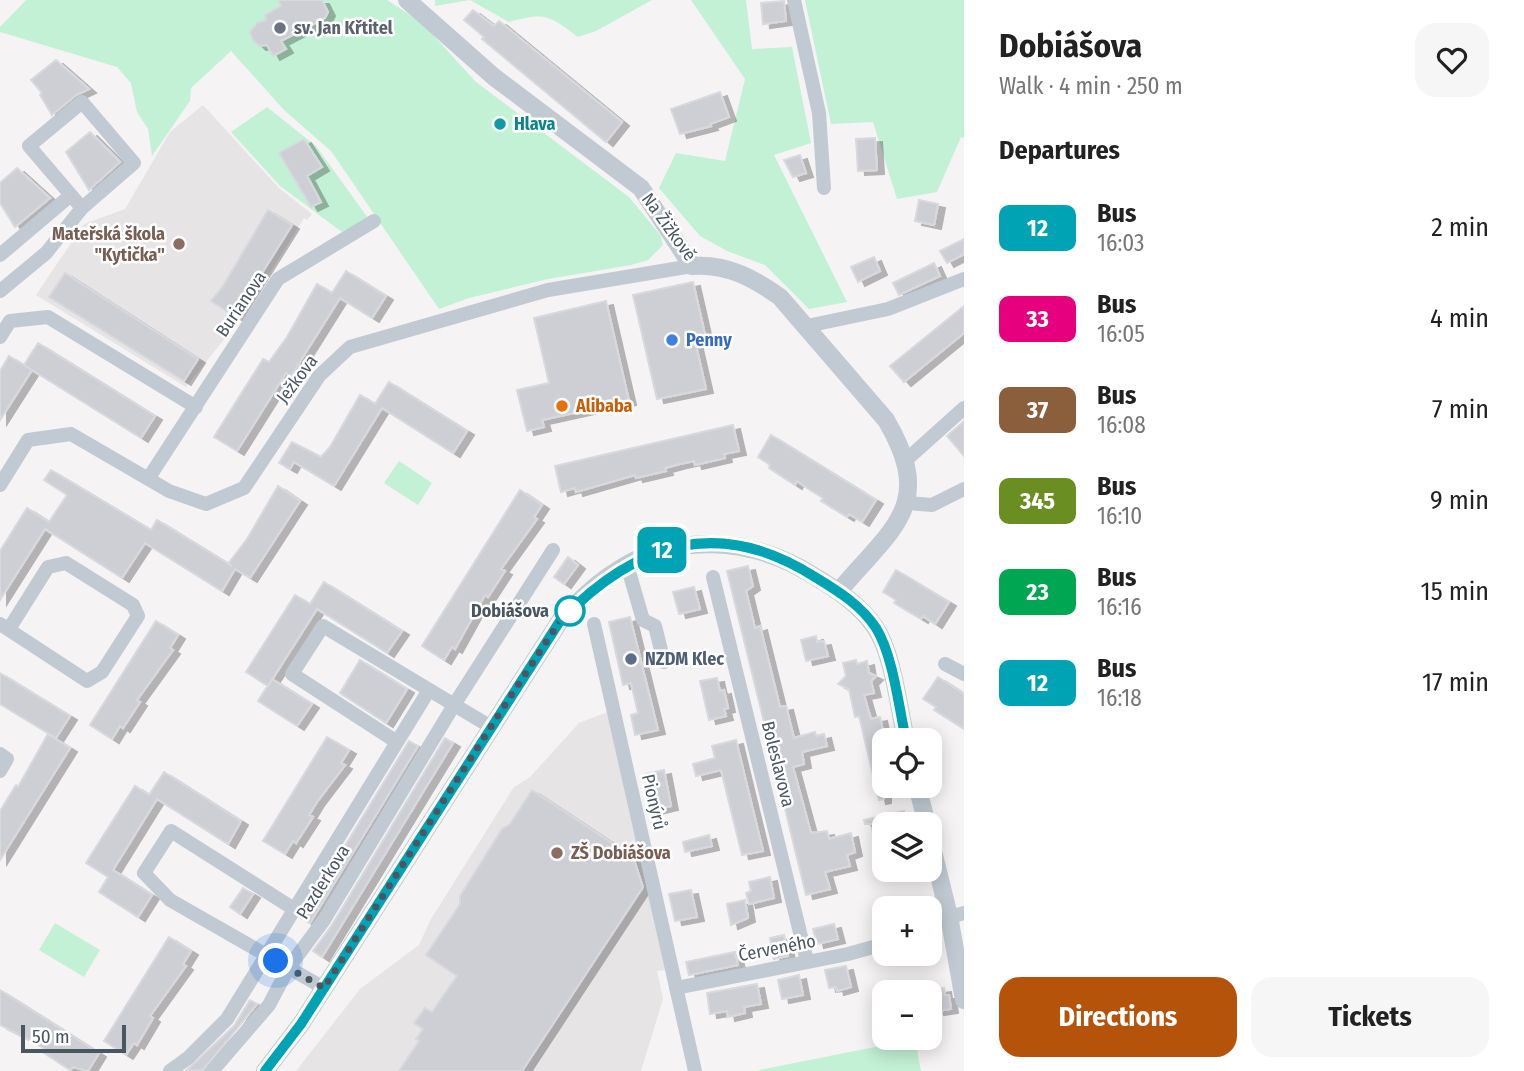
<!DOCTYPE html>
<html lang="en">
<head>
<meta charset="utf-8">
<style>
	body { margin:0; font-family:"Fira Sans Condensed",sans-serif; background:#f6f6f6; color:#222; height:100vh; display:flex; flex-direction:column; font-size:26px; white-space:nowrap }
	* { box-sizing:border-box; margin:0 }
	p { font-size:23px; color:#767676 }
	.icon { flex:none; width:38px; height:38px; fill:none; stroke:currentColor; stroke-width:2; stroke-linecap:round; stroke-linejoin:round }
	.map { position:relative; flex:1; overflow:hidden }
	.side { display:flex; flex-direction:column; background:#fff; width:560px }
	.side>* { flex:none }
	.badge { padding:0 14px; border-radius:10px; font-size:24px; line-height:46px }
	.fabs { position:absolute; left:872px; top:728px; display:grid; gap:14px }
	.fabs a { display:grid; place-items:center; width:70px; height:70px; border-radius:14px; background:#fff; box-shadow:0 4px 18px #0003; font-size:35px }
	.scale { position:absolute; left:21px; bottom:18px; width:105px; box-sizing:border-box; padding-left:7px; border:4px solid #4a5661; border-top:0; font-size:19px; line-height:24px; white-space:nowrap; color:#4a5661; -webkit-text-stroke:5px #fff; paint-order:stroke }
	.you { position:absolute; width:35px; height:35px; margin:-18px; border:5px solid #fff; border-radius:50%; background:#1a73e8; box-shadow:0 0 0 10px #1a73e833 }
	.map>.badge { position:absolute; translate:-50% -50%; box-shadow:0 0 0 4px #fff }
	h2 { padding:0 35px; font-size:26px; line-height:63px }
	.round { display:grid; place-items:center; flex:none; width:74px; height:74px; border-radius:21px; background:#f6f6f6 }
	.head { display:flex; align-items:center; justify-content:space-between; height:119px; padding:0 35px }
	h1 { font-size:33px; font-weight:700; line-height:52px }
	.cta { display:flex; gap:14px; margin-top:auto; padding:14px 35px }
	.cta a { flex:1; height:80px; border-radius:21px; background:#b45309; color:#fff; font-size:28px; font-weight:700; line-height:80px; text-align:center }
	.cta a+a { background:#f6f6f6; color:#222 }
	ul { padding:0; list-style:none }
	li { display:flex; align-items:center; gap:21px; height:91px; padding:0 35px }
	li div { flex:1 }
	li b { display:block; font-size:26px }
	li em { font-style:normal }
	li .badge { min-width:77px; font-weight:700; text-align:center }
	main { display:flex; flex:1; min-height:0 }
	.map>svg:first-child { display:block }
</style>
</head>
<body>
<main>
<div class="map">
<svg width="964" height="1071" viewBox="0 0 964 1071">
	<defs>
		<filter id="shadow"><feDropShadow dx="7" dy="4" stdDeviation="0" flood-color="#0004"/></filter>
	</defs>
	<rect width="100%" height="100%" fill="#f5f3f3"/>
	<!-- education -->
	<path fill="#e6e4e5" d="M203 105 279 188 312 214 307 220 304 218 245 313 186 387 36 295 84 224 125 209 170 132Z
		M610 711 667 970 657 971 663 999 641 1071H296L360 989 419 945 431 919 514 787 530 777 579 723Z"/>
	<!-- green -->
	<path fill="#c3f1d5" d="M26 0H278L281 6 265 15 266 20 257 24 250 32 259 46 267 45 273 56 286 49 281 41 325 18 328 12 322 0H387L421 22 476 82 629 197 661 236 663 245 648 260 631 265 548 279 469 298 439 309 331 151 284 110 231 51 191 88 190 101 152 156 148 129 137 112 131 83 117 67 0 32V27Z
		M435 0H652L596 31 578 37C549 15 545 12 509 22L470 0 435 6Z
		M691 0H746L752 49 792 47 811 143 774 155 847 302 809 309 765 265 727 251 700 236 659 188 676 153 725 161 745 79Z
		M805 0H964V138L961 137 937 192 897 199 873 122 831 124Z
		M267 107 316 146 368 218 342 232 280 186 231 132Z
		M399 461 432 483 418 505 384 483Z
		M55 923 100 950 84 977 39 950Z
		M915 1039 921 1071H755Z"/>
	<!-- building -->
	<path fill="#cdcfd5" stroke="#d7d9de" stroke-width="2" filter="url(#shadow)" d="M278 0H322L328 12 325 18 281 41 286 49 273 56 267 45 259 46 252 39 250 32 257 23 266 20 265 15 281 6Z
		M784 1 786 21 763 24 761 3Z
		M473 10 494 26 499 21 622 122 606 142 482 39 484 37 464 20Z
		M56 60 89 89 76 95 52 115 40 95 42 93 31 80Z
		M720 92 729 117 710 124 711 126 680 134 671 109Z
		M90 132 120 162 89 190 66 152Z
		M875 138 877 170 858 171 856 139Z
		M304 139 322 167 307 176 321 202 311 207 279 153Z
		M800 155 806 173 793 177 784 160Z
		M17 168 50 198 15 227 0 203V183Z
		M919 200 938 204 934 225 915 221Z
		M268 210 292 225 235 316 211 301 223 286Z
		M964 239V254L947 263 940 251Z
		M874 257 880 271 858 282 851 267Z
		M934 263 940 276 899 295 893 283Z
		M346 271 386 296 372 318 340 298 291 376 286 373 237 451 214 437 263 359 269 362 287 337 317 284 332 293Z
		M65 273 198 359 184 381 49 297Z
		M693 282 706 339 695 341 706 389 657 399 633 295Z
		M606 301 629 401 542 420 544 427 527 431 517 390 549 383 534 318Z
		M964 306V333L904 382 890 366Z
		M38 343 155 416 141 438 24 365Z
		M9 356 32 370 0 420V371Z
		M389 382 467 431 453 453 382 408 334 486 294 462 290 469 279 463 292 442 321 457 330 447 360 395 375 404Z
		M964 421V456L947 436Z
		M733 425 739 451 724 454 725 458 695 465 694 461 680 464 665 468 666 471 636 478 635 475 576 492 575 488 561 492 555 466Z
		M771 435 876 500 862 522 849 514 847 517 821 501 823 498 810 490 797 481 795 485 769 468 770 465 758 457Z
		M51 470 151 530 157 520 232 566 228 564 247 539 278 486 300 501 250 578 235 569 222 591 145 543 122 578 45 529 0 600V551L27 508 49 522 67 495 44 480Z
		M520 490 542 505 534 517 537 519 501 569 505 571 488 597 485 595 455 649 452 647 444 660 422 646Z
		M568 557 578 565 564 584 554 577Z
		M748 566 753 586 746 591 755 628 760 626 780 707 786 706 794 738 815 732 816 736 824 734 827 746 802 752 804 764 793 767 811 833 827 831 829 839 851 833 855 852 847 855 850 866 825 872 830 889 806 895 781 792 786 791 781 770 776 771 727 571Z
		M896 570 949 602 935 624 923 616 921 619 894 603 896 600 883 592Z
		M324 582 402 631 387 653 317 609 268 686 246 672 295 595 310 604Z
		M694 587 700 609 679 614 673 592Z
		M630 617 658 730 635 735 631 715 638 713 631 683 623 685 609 622Z
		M156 621 178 635 170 648 173 650 137 700 140 702 123 728 120 726 112 739 90 725Z
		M816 636 817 642 824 641 828 656 806 661 801 640Z
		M360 660 407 689 386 723 340 693Z
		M856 660 857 664 867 661 869 673 876 676 871 681 874 693 864 695 871 719 880 717 884 736 875 739 881 762 884 761V799L879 800 859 716 855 717 849 689 838 684 846 676 843 663Z
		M0 673 70 716 56 738 0 704Z
		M938 677 964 694V729L934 710 936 707 923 699Z
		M717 678 720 691 724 690 728 708 724 709 726 716 709 720 700 681Z
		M272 679 312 704 297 726 258 701Z
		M48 734 70 748 0 860V811L16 785 18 787Z
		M327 737 349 750 341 763 345 765 317 802 309 815 313 817 296 843 293 841 285 854 263 841Z
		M445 738 453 743 322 957 313 951 332 925Z
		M736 740 763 851 742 855 721 770 696 776 693 764 715 758 712 746Z
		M409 741 418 746 310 923 301 918Z
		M664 770 671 806 654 810 646 774Z
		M164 772 241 821 228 844 157 799 113 870 152 895 138 917 99 892 108 877 86 863 135 786 149 795Z
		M532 790 633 857 643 887 522 1071H399L419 1041 416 1039 423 1029 414 1023 425 1008 432 1012 457 976 426 955 460 904V896L502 829 510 824Z
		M904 811 907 824H865L864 820Z
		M884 824V858L878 859 872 828Z
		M709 835 712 846 685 852 683 842Z
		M770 877 774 898 749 904 746 893 751 891 749 882Z
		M243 888 253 894 240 914 230 907Z
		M691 890 697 917 675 921 669 894Z
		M745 900 748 918 731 925 727 904Z
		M834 924 838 939 817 944 813 929Z
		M784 935 788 956 774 959 770 938Z
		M169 937 191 951 183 964 186 966 150 1016 153 1018 137 1045 134 1043 126 1055 104 1041Z
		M735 952 738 965 689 975 686 962Z
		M846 966 851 987 837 991 836 987 829 988 825 970Z
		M799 975 803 995 782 999 778 980Z
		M757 984 761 1004 744 1007 745 1013 728 1017 727 1011 710 1014 707 993Z
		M944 988 945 995H949L951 1009 937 1011 936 1005 930 1006 928 990Z
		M0 990 99 1053 88 1071 73 1067 70 1070 44 1053 46 1050 34 1042 0 1025Z
		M250 1000 257 1004 203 1070 186 1071 234 1026Z"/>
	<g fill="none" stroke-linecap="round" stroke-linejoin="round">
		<!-- minor -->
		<path stroke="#c1cad2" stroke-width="14" d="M794 0 819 113 824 188
			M0 255 71 195
			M0 291 46 253 82 208 134 163 82 102 29 146 82 208
			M807 326 888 309 964 279
			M0 337 10 321 48 317 196 407
			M905 461 964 408
			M148 479 278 279 374 221
			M0 485 28 440 71 434 169 491 206 504 244 488 319 376 350 347 548 290 692 266
			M908 503 932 505 964 489
			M627 565 643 620 655 626 664 662
			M713 577 807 961
			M0 624 87 681 102 672 138 616 133 605 66 563 48 567 9 629
			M594 624 695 1071
			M945 664 964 674
			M397 742 292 674 323 626 491 727
			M0 754 7 759 0 771
			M294 909 171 831 144 873 170 900 324 988
			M929 924 964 913
			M676 988 848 954 884 944
			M170 1071 188 1058 227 1019 429 690
			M212 1071 269 1005 289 967 324 920 454 705 553 550"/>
		<!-- tertiary -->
		<path stroke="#c1cad2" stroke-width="18" d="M407 0 494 77 641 188 692 266C726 263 753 278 780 297L886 420C936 505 893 527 839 591
			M917 786 927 824
			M929 835 949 916 964 1000
			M265 1071 301 1024 560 621C576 604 592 587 612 574 672 531 753 537 814 576 837 590 859 604 875 627 893 653 899 709 906 740"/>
	</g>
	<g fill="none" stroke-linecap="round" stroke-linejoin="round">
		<defs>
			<path id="line" d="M265 1071 301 1024 560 621C635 543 718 515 815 577 838 591 861 605 876 628 893 655 899 708 906 740"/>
		</defs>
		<!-- line casing -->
		<use href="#line" stroke="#fff" stroke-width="16"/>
		<!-- line -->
		<use href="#line" stroke="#00a3b4" stroke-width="10"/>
		<!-- walk -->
		<path stroke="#4a5661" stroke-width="7" stroke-dasharray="0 12.6" d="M276 961 324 988 501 711 560 621 573 607 570 611"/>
	</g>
	<!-- markers -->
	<circle fill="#6b7280" stroke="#fff" stroke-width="2.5" cx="280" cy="28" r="7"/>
	<circle fill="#0f9aa8" stroke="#fff" stroke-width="2.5" cx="500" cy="124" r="7"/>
	<g fill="#8d6e63" stroke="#fff" stroke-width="2.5">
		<circle cx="179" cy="244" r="7"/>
		<circle cx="557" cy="853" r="7"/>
	</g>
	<circle fill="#3f7fe0" stroke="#fff" stroke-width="2.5" cx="672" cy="340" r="7"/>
	<circle fill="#e8710a" stroke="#fff" stroke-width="2.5" cx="562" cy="406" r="7"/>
	<circle fill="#fff" stroke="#00a3b4" stroke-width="3.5" cx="570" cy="611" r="14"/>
	<circle fill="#5c6f8a" stroke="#fff" stroke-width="2.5" cx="631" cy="659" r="7"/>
	<g text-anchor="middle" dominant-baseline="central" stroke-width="5" stroke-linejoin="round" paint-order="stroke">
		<!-- worship labels -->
		<g font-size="18" font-weight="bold" fill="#5b616d" stroke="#fff" text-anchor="start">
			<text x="294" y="28">sv. Jan Křtitel</text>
		</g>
		<!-- culture labels -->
		<g font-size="18" font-weight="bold" fill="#0d838f" stroke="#fff" text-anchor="start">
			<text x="514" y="124">Hlava</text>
		</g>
		<!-- street labels -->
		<g font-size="18" fill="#4a5661" stroke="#fff">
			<text transform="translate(669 227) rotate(54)">Na Žižkově</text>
			<text transform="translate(241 304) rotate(-56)">Burianova</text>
			<text transform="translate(297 379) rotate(-53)">Ježkova</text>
			<text transform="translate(778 764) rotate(76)">Boleslavova</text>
			<text transform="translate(654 802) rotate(77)">Pionýrů</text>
			<text transform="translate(323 882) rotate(-58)">Pazderkova</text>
			<text transform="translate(777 948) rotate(-11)">Červeného</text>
		</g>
		<!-- education labels -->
		<g font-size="18" font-weight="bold" fill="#785e54" stroke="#fff" text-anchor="end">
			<text x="165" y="234">Mateřská škola<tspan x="165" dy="21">"Kytička"</tspan></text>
			<text x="571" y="853" text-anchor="start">ZŠ Dobiášova</text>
		</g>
		<!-- shop labels -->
		<g font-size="18" font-weight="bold" fill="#366cbe" stroke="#fff" text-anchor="start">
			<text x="686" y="340">Penny</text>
		</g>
		<!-- food labels -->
		<g font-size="18" font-weight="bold" fill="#c56008" stroke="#fff" text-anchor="start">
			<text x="576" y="406">Alibaba</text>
		</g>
		<!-- stop labels -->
		<g font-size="18" font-weight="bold" fill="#4a5661" stroke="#fff" text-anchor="end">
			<text x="549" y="611">Dobiášova</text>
		</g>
		<!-- service labels -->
		<g font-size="18" font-weight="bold" fill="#4e5e75" stroke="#fff" text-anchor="start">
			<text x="645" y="659">NZDM Klec</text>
		</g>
	</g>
</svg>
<div class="fabs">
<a><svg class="icon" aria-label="locate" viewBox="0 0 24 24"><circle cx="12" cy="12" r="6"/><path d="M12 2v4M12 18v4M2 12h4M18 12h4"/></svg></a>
<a><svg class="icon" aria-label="layers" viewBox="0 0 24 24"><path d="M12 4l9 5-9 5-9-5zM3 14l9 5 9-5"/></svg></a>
<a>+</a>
<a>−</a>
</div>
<div class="scale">50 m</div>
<div class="you" style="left:276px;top:961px"></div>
<b class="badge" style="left:662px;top:550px;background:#00a3b4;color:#fff">12</b>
</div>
<section class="side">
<div class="head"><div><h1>Dobiášova</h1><p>Walk · 4 min · 250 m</p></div><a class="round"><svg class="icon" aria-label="heart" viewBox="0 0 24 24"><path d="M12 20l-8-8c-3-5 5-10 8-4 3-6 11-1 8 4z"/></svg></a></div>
<h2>Departures</h2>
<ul>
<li><span class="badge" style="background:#00a3b4;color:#fff">12</span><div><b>Bus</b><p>16:03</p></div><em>2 min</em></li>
<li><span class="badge" style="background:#e6007e;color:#fff">33</span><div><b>Bus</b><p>16:05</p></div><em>4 min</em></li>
<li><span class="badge" style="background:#8b5e3c;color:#fff">37</span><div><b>Bus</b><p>16:08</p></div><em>7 min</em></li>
<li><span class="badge" style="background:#6b8e23;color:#fff">345</span><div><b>Bus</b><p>16:10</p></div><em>9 min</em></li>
<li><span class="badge" style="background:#00a651;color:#fff">23</span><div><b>Bus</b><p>16:16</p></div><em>15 min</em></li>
<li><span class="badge" style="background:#00a3b4;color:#fff">12</span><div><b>Bus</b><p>16:18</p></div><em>17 min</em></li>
</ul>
<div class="cta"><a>Directions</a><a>Tickets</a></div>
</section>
</main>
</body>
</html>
